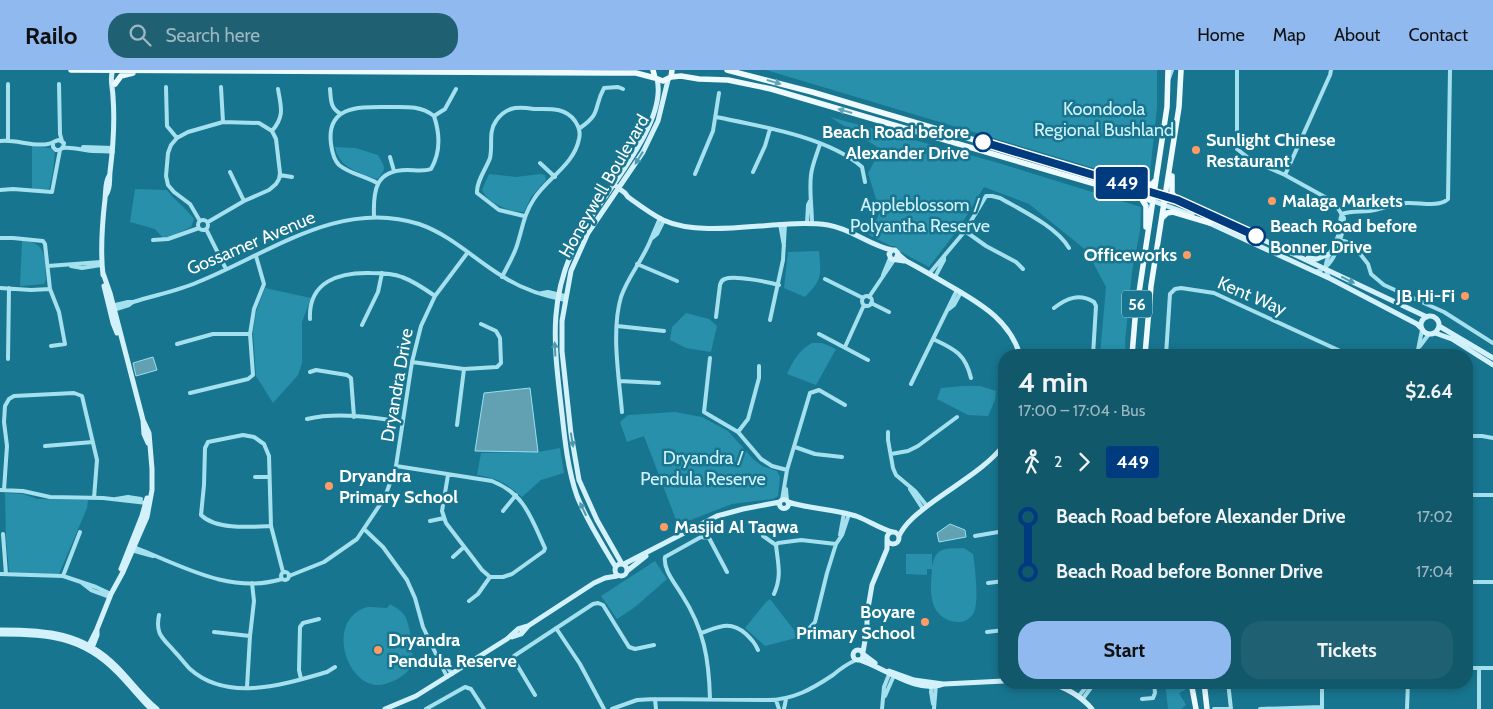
<!DOCTYPE html>
<html lang="en">
<head>
<meta charset="utf-8">
<style>
	body { margin:0; font-family:Cabin,sans-serif; background:#1f6173; color:#f1f3f6; height:100vh; display:flex; flex-direction:column; font-size:19px; white-space:nowrap }
	* { box-sizing:border-box; margin:0 }
	p { font-size:16px; color:#9cb8c1 }
	.icon { flex:none; width:28px; height:28px; fill:none; stroke:currentColor; stroke-width:2; stroke-linecap:round; stroke-linejoin:round }
	.map { position:relative; flex:1; overflow:hidden }
	.details { position:absolute; left:998px; top:279px; width:475px; height:340px; display:flex; flex-direction:column; background:#12586b; border-radius:20px; box-shadow:0 2px 8px #0003 }
	.details>* { flex:none }
	.badge { padding:0 10px; border-radius:4px; font-size:18px; line-height:32px }
	.map>.badge { position:absolute; translate:-50% -50%; box-shadow:0 0 0 2px #fff }
	.legs { display:flex; align-items:center; gap:8px; height:55px; padding:0 20px; font-size:16px }
	.legs p { margin-inline-start:auto }
	.headline { display:flex; align-items:center; justify-content:space-between; height:85px; padding:0 20px }
	h1 { font-size:28px; font-weight:700; line-height:38px }
	.action { display:flex; gap:10px; margin-top:auto; padding:10px 20px }
	.action a { flex:1; height:58px; border-radius:20px; background:#90b9f0; color:#111; font-size:20px; font-weight:700; line-height:58px; text-align:center }
	.action a+a { background:#1f6173; color:#f1f3f6 }
	ul { padding:0 20px; list-style:none }
	li { display:flex; align-items:center; gap:18px; height:55px; font-size:19px }
	li i { display:grid; place-items:center; width:8px; height:100%; margin:0 6px; background:currentColor }
	li i::after { content:''; width:12px; height:12px; margin:-6px; border:4px solid; border-radius:50%; background:#12586b }
	li p { margin-inline-start:auto }
	li:first-child i { background:linear-gradient(#0000 50%,currentColor 0) }
	li:last-child i { background:linear-gradient(currentColor 50%,#0000 0) }
	header { display:flex; align-items:center; gap:30px; box-sizing:border-box; height:70px; padding:0 25px; background:#90b9f0; color:#111 }
	header strong { font-size:24px }
	nav { display:flex; gap:28px; margin-inline-start:auto; font-size:18px }
	.search { width:350px; height:45px; background:#1f6173; display:flex; align-items:center; gap:12px; box-sizing:border-box; padding:0 18px; border-radius:20px; color:#9cb8c1; font-size:19px }
	.map>svg:first-child { display:block }
</style>
</head>
<body>
<header>
<strong>Railo</strong>
<div class="search"><svg class="icon" aria-label="search" viewBox="0 0 24 24"><circle cx="10" cy="10" r="6"/><path d="M15 15l6 6"/></svg>Search here</div>
<nav><a>Home</a><a>Map</a><a>About</a><a>Contact</a></nav>
</header>
<div class="map">
<svg width="1493" height="639" viewBox="0 0 1493 639">
	<rect width="100%" height="100%" fill="#18758f"/>
	<!-- green -->
	<path fill="#2890ab" d="M766 0H1157V38L1150 102 1142 108 1130 109Z
		M830 47 995 92 1141 137 1140 161 1132 202 1125 271 1126 285H1100L1106 217 1087 181 1029 134 984 117 959 158 929 197 901 182 895 176H891L869 165 880 142 868 103 880 81 885 85V82Z
		M32 76 49 78 55 81 53 101 49 119 41 120 32 118Z
		M335 77 355 78 378 85C385 98 387 97 378 109L373 108C356 101 339 97 335 77Z
		M489 104 516 107 540 104 545 105 546 110 531 127 524 142C510 142 488 134 482 120Z
		M135 119 167 120C175 131 186 138 194 149L191 157 174 165 163 168 155 159 130 152Z
		M22 171C48 171 44 190 46 210L44 214 20 216Z
		M819 181C821 205 823 209 805 227L784 218 788 182Z
		M265 218 311 228 302 252V293L298 305 273 333 256 306 253 262 256 242Z
		M686 243 709 249 717 256 711 282 686 278 670 270 672 257Z
		M812 273H822L836 279 816 315 787 304C793 291 799 280 812 273Z
		M963 316H980L996 321 995 330 988 346 968 345 937 329 941 318Z
		M675 342 702 347 728 361 753 389 762 396 777 401 780 407 778 426 773 429 732 434 678 455 644 366 627 372 620 352 628 345Z
		M560 378 564 403 541 410 522 427C504 412 500 409 477 405L481 383 538 382Z
		M5 423 23 424 37 429 88 430 87 438 59 504 13 503 9 501 6 470Z
		M964 478 973 484C975 496 979 532 974 542 967 558 944 553 936 540 929 528 931 512 932 499H927V505L906 504V484H932V497C936 476 945 479 964 478Z
		M655 491 667 509 635 537 617 549 601 526Z
		M770 529 794 560 796 568 765 576 745 558 766 532Z
		M390 534C395 537 402 541 405 546 410 555 415 586 411 596 406 607 387 616 375 615 346 612 327 553 364 538 370 536 380 538 387 538Z
		M1162 613H1184L1185 620 1179 623 1186 635 1181 639H1168L1166 620Z"/>
	<!-- water -->
	<path fill="#62a1b2" stroke="#97e0f1" d="M153 287 157 300 136 306 133 293Z
		M530 318 538 382 475 381 484 323Z
		M950 454 965 460 966 467 939 472 937 463Z"/>
	<g fill="none" stroke-linecap="round" stroke-linejoin="round">
		<!-- street -->
		<path stroke="#a5e0ef" stroke-width="4" d="M1237 0V79L1251 90 1285 105 1334 132 1344 148C1343 166 1335 199 1315 202
			M1169 8 1172 0
			M8 14V70
			M59 14 60 64 62 71
			M166 17 167 56 177 68
			M221 17 223 52
			M330 19C331 30 330 38 341 44
			M434 46 445 39 456 19
			M716 47C760 56 828 67 862 97L865 112
			M580 58C602 43 593 38 604 18L618 17 623 19
			M272 61C285 46 281 37 278 19
			M0 71C16 69 32 77 48 74 53 73 54 71 59 70L64 73 63 77 60 80H56L53 77V73
			M83 77 113 78
			M63 78C73 77 82 80 92 81 99 81 105 81 113 82
			M390 87 394 101
			M540 93 555 107
			M230 102 244 131
			M753 102 765 76 770 59
			M695 104 713 61 719 23
			M280 105 292 107
			M1285 105 1330 5 1331 0
			M0 120 13 119 52 122 60 80
			M1342 144C1351 141 1359 142 1369 141 1382 139 1394 134 1407 133 1420 132 1438 138 1448 129L1450 0
			M374 147C373 121 375 100 407 100 415 100 423 102 431 99 441 82 440 64 434 46 420 35 404 37 387 37 360 37 326 35 331 74 332 82 334 90 339 95 350 104 365 106 377 113
			M198 155a5 5 0 1 1 10 0a5 5 0 1 1-10 0Z
			M200 151 190 134 174 122 168 115 166 106 168 83 171 75 177 68 188 62 223 52 259 53 272 61 276 69 280 103 279 109 276 114 269 120 244 131 208 152
			M807 153 808 135 810 131
			M780 154 784 176
			M812 154C812 137 809 122 811 105 812 95 817 84 820 74
			M206 159 226 199
			M965 161 986 176 1016 192 1023 199
			M0 168H13L43 171 45 174 50 219 59 242 65 274 51 276
			M651 169 657 164 664 150
			M1337 169 1347 172 1361 185 1368 194 1371 204 1384 215 1444 242 1493 273
			M153 170 168 169 199 158
			M637 194 677 211
			M48 196 101 192
			M71 196 82 198 101 195
			M929 204 965 161 986 126H992L1000 128C1021 140 1057 157 1069 178
			M883 205 890 188
			M502 207C508 195 515 184 518 172 523 156 524 144 534 129 546 109 574 95 579 69 581 62 579 57 575 51 565 37 550 39 534 39 527 38 517 37 511 39 505 41 500 45 496 51 488 62 493 75 490 88 486 99 476 112 477 123L499 140 524 146
			M935 207 944 190V186
			M1329 207C1319 193 1335 178 1339 163 1341 157 1339 150 1342 144
			M825 209 863 228
			M0 218 31 220 50 219
			M542 223 548 222 565 226
			M862 231a5 5 0 1 1 10 0a5 5 0 1 1-10 0Z
			M869 227 894 190
			M871 233 889 242
			M111 236 128 232H133
			M1054 238C1067 228 1079 223 1094 232L1096 236 1093 285
			M949 239 954 235 961 222
			M113 240 129 235 133 232C155 225 178 221 198 212 268 184 340 128 419 154 451 165 474 189 502 206 520 218 544 226 565 230
			M716 247 720 215C721 212 721 210 725 209 734 205 768 212 779 215
			M310 249C308 211 340 202 371 203 381 203 392 203 402 207 413 211 425 219 435 226
			M770 250 783 190 785 154
			M362 255 378 222 382 203
			M617 256 664 261
			M819 264 868 290
			M933 269C954 279 965 283 971 308
			M177 274 213 264H250
			M1420 276 1429 264
			M845 277 864 235
			M1140 285 1150 281 1166 282
			M1166 285 1170 224 1175 219 1181 218 1214 223 1349 285
			M1417 285 1422 260
			M710 288 704 342 738 362 761 389 772 396 787 400
			M8 289 9 218
			M412 292 464 299 497 297 501 293 500 268 496 261 481 254
			M310 302 316 300 347 305 351 308 354 347
			M619 311 659 313
			M911 314 957 220
			M190 323 248 309 253 305 250 264 254 239 264 214 256 186
			M622 342C619 307 611 261 621 227 628 206 643 190 651 169 654 162 657 155 660 148
			M307 349C337 342 372 347 403 352
			M457 355 464 299
			M738 362 748 349 759 308V296
			M888 362V370L893 398 896 405 915 421 927 436
			M1466 366H1482L1493 368
			M45 376 93 372
			M795 377 815 384 842 387
			M891 384 908 381 918 376 957 347
			M396 396 492 411C525 424 531 448 545 478L544 481 512 504 503 507H490L482 500 446 453 442 441 448 405
			M255 407H269
			M786 419 787 431
			M910 419 923 439
			M0 420 23 421 50 427 103 428 147 433
			M4 420 7 376 4 352 5 336 9 329 14 326 74 323 82 326 97 390 94 428
			M1466 425H1493
			M116 429 128 427 141 429
			M782 430 787 400 810 323 819 320 845 335
			M503 441 516 425
			M430 451 444 448
			M271 456C251 457 216 460 201 445L204 415 205 378 208 372 243 365 254 367 264 374 269 386 271 456 283 502
			M364 459 383 477 407 510 415 528 423 557 447 607
			M3 464 6 504
			M840 465 844 443
			M763 466 776 475
			M975 466 1004 461
			M134 477C180 495 230 525 282 509
			M131 480 153 486
			M453 487 464 477
			M281 506a4 4 0 1 1 8 0a4 4 0 1 1-8 0Z
			M0 504 63 506 96 517 111 524
			M63 506 80 462
			M289 506 324 492 357 469 385 427 396 396 412 292 421 256 435 226 468 182
			M1466 512H1493
			M82 513 91 520 110 527
			M988 513 1004 511
			M774 524C782 506 778 494 776 475L778 473 801 470 836 474
			M469 531 478 524 490 507
			M159 545C155 565 163 568 175 582 180 587 185 594 190 599 228 633 285 614 327 602L335 597
			M556 558 580 594 604 639
			M214 562 250 566
			M987 562 1004 560
			M701 563C719 557 730 550 746 564 752 570 755 573 758 580
			M803 565 815 552 827 503 836 474 842 465 849 444
			M438 587 444 592 452 604
			M1466 598H1493
			M1479 598V639
			M301 609 299 600 300 557 303 553 319 549
			M1228 612 1231 639
			M932 614 931 622 933 634
			M247 617 250 566 254 531 252 513
			M535 625 514 590V586L593 534 598 533 603 535 629 577 635 579 654 575
			M885 626 895 603
			M1078 627 1090 612
			M655 629 656 639
			M710 629C709 589 704 559 682 525 675 513 663 500 665 487L701 467 709 468 727 502
			M1142 629 1153 628 1155 623 1154 612
			M776 630 779 639
			M1082 630 1095 612
			M1322 638V612
			M426 639 465 617 471 619 484 639
			M612 639 637 630 655 629 767 630C793 630 812 619 833 605 840 599 847 594 856 590
			M784 639 786 629
			M882 639 884 617 890 602
			M934 639 936 614
			M1214 639H1229
			M1260 639 1322 637
			M1407 639 1408 612"/>
		<!-- secondary -->
		<path stroke="#d2f1fa" stroke-width="5" d="M617 117 625 123 628 127C639 135 651 144 663 150 707 170 778 148 828 155 852 159 869 175 892 180
			M1154 123 1200 140 1427 247
			M106 125C111 117 109 111 110 102 113 78 115 52 113 27 113 18 109 8 113 0
			M1153 131 1192 145
			M1207 152 1331 209 1417 254 1421 258
			M899 185 906 191C923 200 940 210 957 220 984 236 1010 252 1020 285
			M1308 188 1317 189 1329 184
			M896 189 898 183 895 180H892L889 184 891 189 904 191
			M103 203 110 223 143 350 144 364 148 373
			M103 205C100 179 102 155 105 129 106 120 105 113 109 106
			M104 216 113 253 117 263
			M1421 255a9 9 0 1 1 18 0a9 9 0 1 1-18 0Z
			M1439 256 1493 288
			M1435 263 1452 269 1493 295
			M779.5 434a4.5 4.5 0 1 1 9 0a4.5 4.5 0 1 1-9 0Z
			M788 432C810 439 834 439 856 446 869 451 879 458 892 462
			M887 468a6 6 0 1 1 12 0a6 6 0 1 1-12 0Z
			M899 466C906 451 921 441 934 431 957 414 986 398 1004 375
			M615 500a6 6 0 1 1 12 0a6 6 0 1 1-12 0Z
			M622 494 597 450 579 410 571 364 562 281V251L571 201 588 163 643 82 658 51 668 10
			M624 494 717 446 743 439 780 432
			M615 496C602 474 587 451 577 426 568 400 565 372 562 344 554 275 546 224 583 160 604 123 668 53 657 9
			M121 499 142 446 147 428
			M627 501 646 486
			M0 560C46 560 83 562 117 597 131 611 142 627 157 639
			M0 564C47 564 82 566 117 602 129 614 139 627 151 639
			M512 567 521 564 528 556 594 513 605 508 617 506
			M92 578 97 565V560
			M87 579 97 559 111 524 123 502 147 447 152 420V399L149 363 143 350
			M853 585a5 5 0 1 1 10 0a5 5 0 1 1-10 0Z
			M863 582 867 559V544L872 515 887 479V470
			M863 584 875 593
			M860 590C883 597 918 625 944 614L1004 611
			M889 601 914 610 943 614
			M1048 612C1064 617 1081 626 1092 639
			M385 639 416 626 507 569 518 559 528 556"/>
		<!-- primary -->
		<path stroke="#edfaff" stroke-width="5.5" d="M71 0 610 3H636L655 8
			M653 0 655 8 663 11 671 7 672 0
			M727 0 812 22 1154 123
			M671 7 681 6 699 9 728 10 771 19 1153 131
			M115 14 121 6 133 3
			M1172 106V123L1177 130
			M1138 115 1152 114 1156 110
			M1141 128 1146 136V157
			M1162 148 1167 143 1173 142 1210 153
			M1132 285 1135 249 1167 37 1168 0
			M1145 285 1151 216 1179 37 1181 0
			M1191 612 1196 639
			M1204 612 1207 639"/>
	</g>
	<!-- one-way arrows -->
	<defs><path id="oneway-solid" d="M-6-.8H1V-3.2L6.5 0L1 3.2V.8H-6Z" transform="scale(1.25)"/></defs>
	<g fill="#63a4b6">
		<use href="#oneway-solid" transform="translate(774 12) rotate(16)"/>
		<use href="#oneway-solid" transform="translate(845 41) rotate(-164)"/>
	</g>
	<g fill="#509aaf">
		<use href="#oneway-solid" transform="translate(639 88) rotate(122)"/>
		<use href="#oneway-solid" transform="translate(1348 210) rotate(26)"/>
		<use href="#oneway-solid" transform="translate(555 279) rotate(-93)"/>
		<use href="#oneway-solid" transform="translate(572 370) rotate(81)"/>
		<use href="#oneway-solid" transform="translate(583 439) rotate(-115)"/>
	</g>
	<g fill="none" stroke-linecap="round" stroke-linejoin="round">
		<defs>
			<path id="line-1" d="M983 72 1177 130 1256 166"/>
		</defs>
		<!-- line-1 casing -->
		<use href="#line-1" stroke="#fff" stroke-width="11"/>
		<!-- line-1 -->
		<use href="#line-1" stroke="#003b80" stroke-width="8"/>
	</g>
	<!-- markers -->
	<g fill="#fff" stroke="#003b80" stroke-width="2.5">
		<circle cx="983" cy="72" r="9"/>
		<circle cx="1256" cy="166" r="9"/>
	</g>
	<g fill="#ff9c63" stroke="#18758f" stroke-width="2">
		<circle cx="1196" cy="80" r="5"/>
		<circle cx="1272" cy="131" r="5"/>
		<circle cx="1187" cy="185" r="5"/>
		<circle cx="1465" cy="226" r="5"/>
		<circle cx="329" cy="416" r="5"/>
		<circle cx="664" cy="457" r="5"/>
		<circle cx="925" cy="552" r="5"/>
		<circle cx="378" cy="580" r="5"/>
	</g>
	<g text-anchor="middle" dominant-baseline="central" stroke-width="5" stroke-linejoin="round" paint-order="stroke">
		<!-- shield labels -->
		<rect fill="#18758f" stroke="#bad6dd" stroke-width="1" x="1122" y="220.5" width="30" height="27" rx="4"/>
		<g font-size="16" font-weight="bold" fill="#fff">
			<text x="1137" y="234">56</text>
		</g>
		<!-- park labels -->
		<g font-size="18" fill="#d3f3fc" stroke="#18758f">
			<text x="1104" y="39">Koondoola<tspan x="1104" dy="21">Regional Bushland</tspan></text>
			<text x="920" y="135">Appleblossom /<tspan x="920" dy="21">Polyantha Reserve</tspan></text>
			<text x="703" y="388">Dryandra /<tspan x="703" dy="21">Pendula Reserve</tspan></text>
		</g>
		<!-- stop labels -->
		<g font-size="18" font-weight="bold" fill="#fff" stroke="#18758f" text-anchor="end">
			<text x="969" y="62">Beach Road before<tspan x="969" dy="21">Alexander Drive</tspan></text>
			<text x="1270" y="156" text-anchor="start">Beach Road before<tspan x="1270" dy="21">Bonner Drive</tspan></text>
		</g>
		<!-- poi labels -->
		<g font-size="18" font-weight="bold" fill="#fff" stroke="#18758f" text-anchor="start">
			<text x="1206" y="70">Sunlight Chinese<tspan x="1206" dy="21">Restaurant</tspan></text>
			<text x="1282" y="131">Malaga Markets</text>
			<text x="1177" y="185" text-anchor="end">Officeworks</text>
			<text x="1455" y="226" text-anchor="end">JB Hi-Fi</text>
			<text x="339" y="406">Dryandra<tspan x="339" dy="21">Primary School</tspan></text>
			<text x="674" y="457">Masjid Al Taqwa</text>
			<text x="915" y="542" text-anchor="end">Boyare<tspan x="915" dy="21">Primary School</tspan></text>
			<text x="388" y="570">Dryandra<tspan x="388" dy="21">Pendula Reserve</tspan></text>
		</g>
		<!-- street labels -->
		<g font-size="18" fill="#fff" stroke="#18758f">
			<text transform="translate(604 116) rotate(-60)">Honeywell Boulevard</text>
			<text transform="translate(251 173) rotate(-23)">Gossamer Avenue</text>
			<text transform="translate(1252 226) rotate(23)">Kent Way</text>
			<text transform="translate(397 315) rotate(-80)">Dryandra Drive</text>
		</g>
	</g>
</svg>
<b class="badge" style="left:1122px;top:113px;background:#003b80;color:#fff">449</b>
<section class="details">
<div class="headline"><div><h1>4 min</h1><p>17:00 – 17:04 · Bus</p></div><b>$2.64</b></div>
<div class="legs"><svg class="icon" aria-label="walk" viewBox="0 0 24 24"><circle cx="13" cy="4" r="2"/><path d="M13 8l-2 6 4 7M11 14l-3 7M7 12l3-4h3l4 4"/></svg>2<svg class="icon" aria-label="forward" viewBox="0 0 24 24"><path d="M9 5l7 7-7 7"/></svg><b class="badge" style="background:#003b80;color:#fff">449</b></div>
<ul>
<li><i style="color:#003b80"></i><b>Beach Road before Alexander Drive</b><p>17:02</p></li>
<li><i style="color:#003b80"></i><b>Beach Road before Bonner Drive</b><p>17:04</p></li>
</ul>
<div class="action"><a>Start</a><a>Tickets</a></div>
</section>
</div>
</body>
</html>
